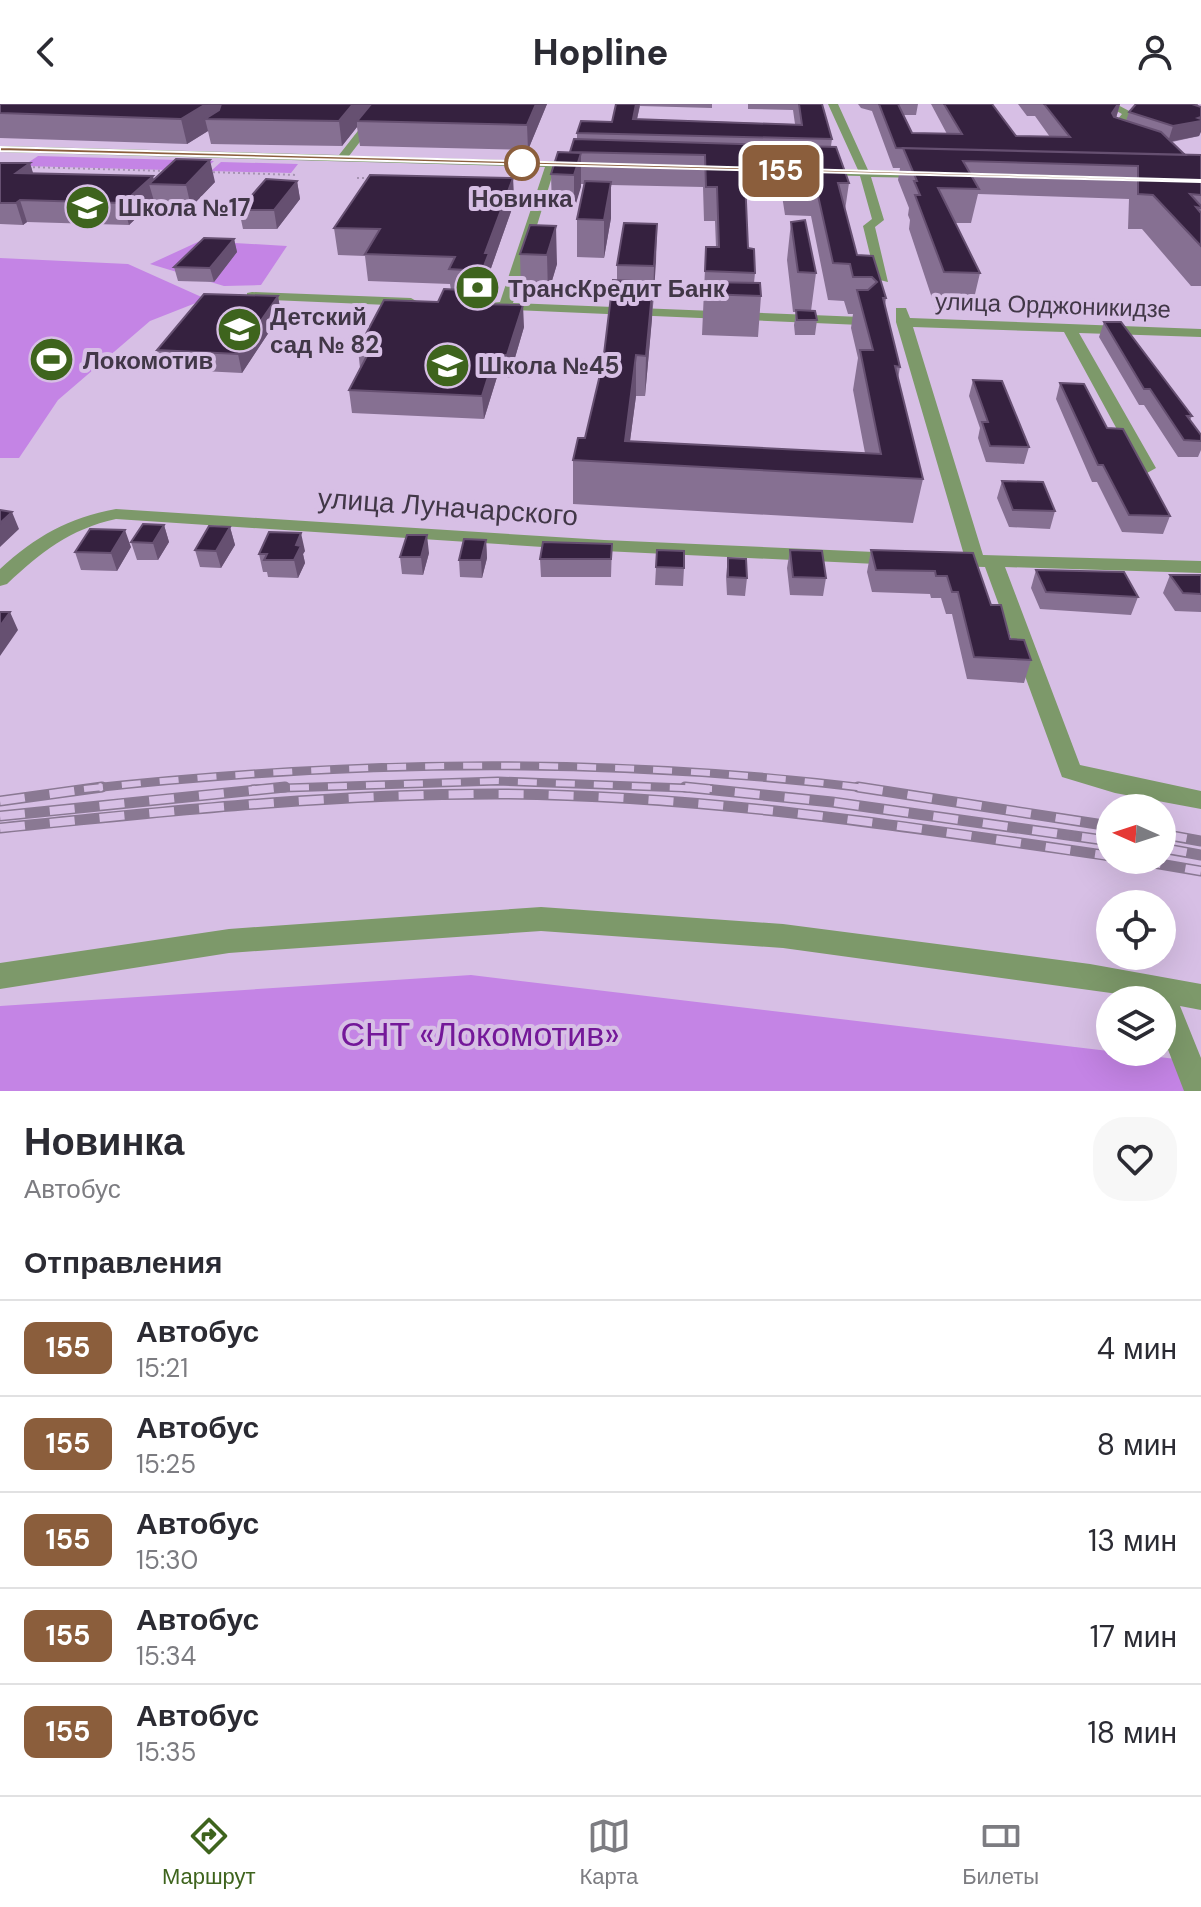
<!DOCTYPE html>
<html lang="ru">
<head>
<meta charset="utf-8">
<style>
	body { margin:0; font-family:"DM Sans",sans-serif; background:#f7f7f7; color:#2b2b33; height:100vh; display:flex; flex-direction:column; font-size:30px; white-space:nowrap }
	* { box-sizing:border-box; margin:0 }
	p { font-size:26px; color:#7c7c81 }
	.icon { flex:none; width:44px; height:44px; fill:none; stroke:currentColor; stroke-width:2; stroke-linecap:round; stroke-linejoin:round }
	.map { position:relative; height:987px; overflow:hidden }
	.drawer { display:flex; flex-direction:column; background:#fff; flex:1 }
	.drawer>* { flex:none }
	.badge { padding:0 16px; border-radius:12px; font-size:28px; line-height:52px }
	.needle { width:52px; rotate:273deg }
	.controls { position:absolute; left:1096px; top:690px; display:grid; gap:16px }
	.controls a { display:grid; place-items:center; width:80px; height:80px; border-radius:50%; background:#fff; box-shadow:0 8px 32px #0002; font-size:40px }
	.map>.badge { position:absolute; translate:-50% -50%; box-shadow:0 0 0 4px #fff }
	h2 { padding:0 24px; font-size:30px; line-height:72px }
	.round { display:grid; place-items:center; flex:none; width:84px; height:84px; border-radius:32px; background:#f7f7f7 }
	.head { display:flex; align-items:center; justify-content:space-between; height:136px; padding:0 24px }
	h1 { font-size:38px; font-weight:800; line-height:60px }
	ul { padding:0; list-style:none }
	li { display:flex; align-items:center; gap:24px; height:96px; padding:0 24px; border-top:2px solid #e1e1e2 }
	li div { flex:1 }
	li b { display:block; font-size:30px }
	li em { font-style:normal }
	li .badge { min-width:88px; font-weight:700; text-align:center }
	header { display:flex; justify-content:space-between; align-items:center; height:104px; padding:0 24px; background:#fff; font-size:36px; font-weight:800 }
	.tab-bar { display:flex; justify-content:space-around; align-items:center; height:112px; border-top:2px solid #e1e1e2; background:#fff; font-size:22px; color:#7c7c81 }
	.tab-bar a { display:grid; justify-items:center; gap:4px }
	.tab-bar .on { color:#3e641d }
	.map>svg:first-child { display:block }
</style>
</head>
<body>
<header><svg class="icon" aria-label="back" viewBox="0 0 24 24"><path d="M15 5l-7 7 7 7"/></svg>Hopline<svg class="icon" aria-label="person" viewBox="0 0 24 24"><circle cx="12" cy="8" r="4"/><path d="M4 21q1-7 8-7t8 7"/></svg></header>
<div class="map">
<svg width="1201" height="987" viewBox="0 0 1201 987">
	<rect width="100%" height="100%" fill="#d7bfe5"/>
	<!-- green -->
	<path fill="#c484e5" d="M38 52 214 57 203 67 23 62Z
		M221 58 298 60 291 69 211 67Z
		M200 137 287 142 261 181 224 182 150 160Z
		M0 154 128 160 206 195 150 217 58 296 19 354H0Z
		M471 871 1201 958V987H0V902Z"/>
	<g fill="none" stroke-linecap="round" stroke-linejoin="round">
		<!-- path -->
		<path stroke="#a693b2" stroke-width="2" stroke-dasharray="2 3" stroke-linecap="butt" d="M28 63 167 67
			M208 68 297 71
			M357 74H371"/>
		<!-- minor -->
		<path fill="#7d996a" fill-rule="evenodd" d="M379 0H389L349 52 580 58 585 61 580 64 555 63 513 199 861 213 868 217 861 221 490 205V199L500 198 545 63 0 48V42L339 51Z
			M828 0H838L868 66 924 68 929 71 924 74 871 73 884 116 875 123 888 178 876 175 863 122 872 115 860 72 820 71 815 68 820 65 858 66Z
			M1104 0H1116L1133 9 1119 26 1126 28V32L1108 27 1122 10Z
			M252 188 411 194 418 198 411 202 247 195V189Z
			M896 204H906L910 214 1201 225V233L1079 229 1156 364 1147 369 1138 364 1064 228 913 223 983 451 1201 457V469L1005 463 1080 661 1201 687V705L1115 689 1062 673 985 463 949 462 939 456 949 450 964 451 896 218Z
			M116 405 604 436 897 449 907 455 897 461 604 447 116 415C70 425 41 448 7 480L0 482V465C36 432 68 414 116 405Z
			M541 803 783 820 1090 860 1201 880V906L1180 902 1201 954V987H1184L1162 930V896L783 844 541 827 229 849 0 885V859L229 825Z"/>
		<defs>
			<path id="rail-far2" d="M1198 0 1201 1"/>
			<path id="rail-far1" d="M84 685C347 656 611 652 874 685
				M252 685 498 677 712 685"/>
			<path id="rail" d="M685 683 832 698 1110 737
				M858 683 1110 722
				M0 697 102 683
				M0 712 285 683
				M0 724C169 707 337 689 508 690 710 692 910 723 1110 752
				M1162 730 1201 737
				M1162 744 1201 751
				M1136 756 1201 767"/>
		</defs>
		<!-- rail-far2 casing -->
		<use href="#rail-far2" stroke="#8a7993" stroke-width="5"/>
		<!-- rail-far1 casing -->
		<use href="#rail-far1" stroke="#8a7993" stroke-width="9"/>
		<!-- rail casing -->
		<use href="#rail" stroke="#8a7993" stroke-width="11"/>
		<!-- rail-far2 -->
		<use href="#rail-far2" stroke="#d7bfe5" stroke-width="3" stroke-dasharray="9" stroke-linecap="butt"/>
		<!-- rail-far1 -->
		<use href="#rail-far1" stroke="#d7bfe5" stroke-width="6" stroke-dasharray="19" stroke-linecap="butt"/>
		<!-- rail -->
		<use href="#rail" stroke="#d7bfe5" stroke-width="8" stroke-dasharray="25" stroke-linecap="butt"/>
	</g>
	<!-- wall -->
	<path fill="#867092" d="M0 0H547L528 46 360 42 357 23 342 42 211 40 208 27 187 40 0 34Z
		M616 0H712V4L640 2 637 15 795 20 793 6 748 5V0H822L832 35 831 42 849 79 845 106 857 151 873 152 886 194 885 202 900 263 898 275 923 375 913 419 573 400V356L585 334 603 258 617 176V161L657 120 653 202 645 292H636L630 337 865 349 853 286 858 254 851 224 853 210H848L844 197 828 196 811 112 785 111 781 85 745 84 748 144 755 169 754 179 761 192 758 233 702 231 706 143H716L715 117H704L703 83 611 81V114L604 154 577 153V115L585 80H581L574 106 552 105 551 70 570 49 577 35V29L612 18Z
		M858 0H918L916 11H904L912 29 947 30 931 0H992L1016 32 1050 33 1035 12H1027L1018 0H1120L1116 14 1126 17 1129 8 1200 29 1199 32 1172 38 1185 51H1201V182H1191L1142 125H1128L1129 95 978 90 971 119H955L980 169 971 207 936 206 909 125 910 116 908 111 909 104 898 76 900 64H893L872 7 861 4Z
		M0 59H30L33 69 215 78 191 103 155 102 154 97 129 121 27 118 23 121 0 120Z
		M513 74 514 99 490 167 491 176 484 194H478V200L524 223 509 274 497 273 484 315 352 309 349 286 360 264 358 245 438 198 451 186 450 180 368 177 365 152 338 151 334 124Z
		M297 77 300 95 277 125H243L239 106Z
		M791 118 816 169 811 207 817 216 815 231H795L794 221 796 208H793L787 156Z
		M530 121 557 160 548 190 521 189 520 150Z
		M234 135 237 148 214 178 178 177 174 163Z
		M278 192 281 210 242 269 162 265 157 246Z
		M1104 218 1192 312 1190 316 1201 331V346L1198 353H1178L1144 301H1139L1099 233Z
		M973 276 1029 343 1024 360 986 358 978 334 980 324 969 292Z
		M1060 279 1107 324 1170 412 1163 430 1122 428 1097 378H1092L1056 295Z
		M1002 377 1055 407 1050 425 1009 423 997 394Z
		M164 421 169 438 158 456H137L131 438Z
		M230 423 235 441 221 464 200 463 195 446Z
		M486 436 487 454 482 474 460 473 459 456Z
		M612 440 611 473H541L540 455Z
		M131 443 117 467 81 466 75 448Z
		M657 446 684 464 683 482 655 481Z
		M790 446 826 474 823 492 790 491 787 464Z
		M871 446 973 449 991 501 1010 535 1031 556 1024 579 967 575 952 510H946L941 494H931L930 490 872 488 867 468Z
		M305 447 303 450 305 459 298 474 268 473 267 468H263L259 450Z
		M429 449 423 471 402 470 400 453Z
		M728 454 747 474 745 492 727 491 726 472Z
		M1036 466 1138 493 1131 511 1040 505 1031 484Z
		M1170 471H1201V508L1175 507 1163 489Z"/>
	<!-- shaded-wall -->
	<path fill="#665071" d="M206 0H228L205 15 208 27 187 40 181 15Z
		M353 0H375L357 17V23L342 42 339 17Z
		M536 0H547L528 46 527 21Z
		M636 0H640L634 30 633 15Z
		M1118 0H1120L1116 14 1107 27 1112 9Z
		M1201 13V28L1199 32 1168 38 1173 22Z
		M581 49V83L574 106V71Z
		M210 56 215 78 191 103 186 81Z
		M30 59 36 80 16 69Z
		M153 72 155 80H149L154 97 129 121 123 99Z
		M513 74 514 99 490 167 491 176 484 194 482 167 485 149Z
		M297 77 300 95 277 125 274 106Z
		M611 78V114L604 154V116Z
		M20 96 27 118 23 121 16 99Z
		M657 120 656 158 653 202 654 162Z
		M556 122 557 160 548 190 547 151Z
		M234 135 237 148 214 178 210 164Z
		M653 178 652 215 645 292 646 252Z
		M278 192 281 210 242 269 238 250Z
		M523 201 524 223 509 274 507 251Z
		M495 251 497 273 484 315 482 292Z
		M636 251V292L627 359 625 337Z
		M12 408 19 425 0 443V419Z
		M164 421 169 438 158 456 153 439Z
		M230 423 235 441 221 464 216 447Z
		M125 426 131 443 117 467 111 449Z
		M301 429 305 447 303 450 305 459 298 474 294 456 296 441Z
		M427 431 429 449 423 471 421 453Z
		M486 436 487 454 482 474 481 456Z
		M10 508 18 526 0 552V522Z"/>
	<!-- building -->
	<path fill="#35213f" stroke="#665071" stroke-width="2" d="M0 0H206L181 15 0 9Z
		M221 0H353L339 17 205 15 219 6Z
		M371 0H536L527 21 357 17Z
		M616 0H636L633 15 802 21 799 0H822L832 35 577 29 581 17 612 18Z
		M879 0H898L912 29 962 30 944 0H992L1016 32 1070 33 1044 0H1118L1112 9 1114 13 1161 28 1185 51 896 44Z
		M1136 0H1192L1201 3V13L1198 14 1201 15V17L1173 22 1129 8Z
		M574 35 836 43 849 79H838L857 151 873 152 886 194H883L900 263 895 262 923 375 573 356 578 334H585L603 258 613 176 653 178 646 252 636 251 625 337 881 350 860 246H873L857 186H868L877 178 872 173H853L850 160 833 159 815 78H789L784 53 744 52 748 144 754 145 755 169 705 167 706 143H719L717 83H706L705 51 570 48Z
		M903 44 1201 51V91L1190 90 1201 102V104L1196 103 1201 109V142L1153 91 1138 90V62L963 57 979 85 938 84 980 169 944 168 915 91H920L914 77H917Z
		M558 48 581 49 574 71 551 70Z
		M176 55 210 56 186 81 149 80Z
		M0 59H30L16 69 153 72 123 99 20 96 16 99H0Z
		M370 71 513 74 485 149H489L482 167 449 165 455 153 365 150 380 125 334 124Z
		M266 75 297 77 274 106H239Z
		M585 77 611 78 604 116 577 115Z
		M805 116 816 169 798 168 791 118Z
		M624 119 657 120 654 162 617 161Z
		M530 121 556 122 547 151 520 150Z
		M204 134 234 135 210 164 174 163Z
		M705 178 760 179 761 192 705 190Z
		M444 185 477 187 475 200 523 201 507 251H495L482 292 349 286 370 246 358 245 384 196 438 198Z
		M204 190 278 192 238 250 157 246Z
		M796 206 815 207 817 216H797Z
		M1104 218H1121L1192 312H1187L1201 331V337L1184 336 1150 285H1144Z
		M973 276 1002 277 1029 343 990 342 982 318H988Z
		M1060 279 1084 280 1107 324 1123 325 1170 412 1129 411 1103 361H1098Z
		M1002 377 1043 378 1055 407 1013 406Z
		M0 406 12 408 0 419Z
		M143 420 164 421 153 439 131 438Z
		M209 422 230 423 216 447 195 446Z
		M90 425 125 426 111 449 75 448Z
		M269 428 301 429 296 441 301 442 294 456H264L267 450H259Z
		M407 431H427L421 453H400Z
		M464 435 486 436 481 456H459Z
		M543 438 612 440 611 455H540Z
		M657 446 684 447V464L656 463Z
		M790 446 822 447 826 474 793 473Z
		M871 446 973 449 991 501H1001L1010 535 1024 536 1031 556 974 553 958 488H952L947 472H936L935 467 876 466Z
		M728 454 746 455 747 474 728 473Z
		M1036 466 1124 468 1138 493 1046 488Z
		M1170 471H1201V490L1183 489Z
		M0 508H10L0 522Z"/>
	<!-- line -->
	<path fill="#8b5e3c" stroke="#fff" stroke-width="2" d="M0 43 1201 76V78L0 47Z"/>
	<!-- icons -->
	<defs>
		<symbol id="school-disc" viewBox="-11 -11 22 22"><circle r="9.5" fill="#3e641d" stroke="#d7bfe5"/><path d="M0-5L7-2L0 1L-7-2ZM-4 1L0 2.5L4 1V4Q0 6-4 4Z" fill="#fff"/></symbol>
		<symbol id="bank-disc" viewBox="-11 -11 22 22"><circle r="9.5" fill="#3e641d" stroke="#d7bfe5"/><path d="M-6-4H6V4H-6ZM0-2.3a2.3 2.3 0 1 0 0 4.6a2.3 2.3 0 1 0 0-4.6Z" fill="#fff"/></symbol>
		<symbol id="stadium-disc" viewBox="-11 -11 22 22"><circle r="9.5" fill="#3e641d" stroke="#d7bfe5"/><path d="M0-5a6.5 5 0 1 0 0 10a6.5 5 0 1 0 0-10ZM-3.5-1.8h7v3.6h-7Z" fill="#fff"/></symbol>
	</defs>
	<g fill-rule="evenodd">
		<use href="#school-disc" x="62" y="78" width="51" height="51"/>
		<use href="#bank-disc" x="452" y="158" width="51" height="51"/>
		<use href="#school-disc" x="214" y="200" width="51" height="51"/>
		<use href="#stadium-disc" x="26" y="230" width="51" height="51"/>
		<use href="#school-disc" x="422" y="236" width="51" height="51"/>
	</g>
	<!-- markers -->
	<circle fill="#fff" stroke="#8b5e3c" stroke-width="4" cx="522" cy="59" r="16"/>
	<g text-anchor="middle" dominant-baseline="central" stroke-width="8" stroke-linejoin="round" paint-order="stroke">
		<!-- far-stop labels -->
		<g font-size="24" font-weight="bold" fill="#413747" stroke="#d7bfe5">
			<text x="522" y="94">Новинка</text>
		</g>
		<!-- far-poi labels -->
		<g font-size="24" font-weight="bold" fill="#413747" stroke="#d7bfe5" text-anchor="start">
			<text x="118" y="103">Школа №17</text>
			<text x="508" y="184">ТрансКредит Банк</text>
			<text x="270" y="212">Детский<tspan x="270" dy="28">сад № 82</tspan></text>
			<text x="83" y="256">Локомотив</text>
			<text x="478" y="261">Школа №45</text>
		</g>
		<!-- far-street labels -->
		<g font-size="24" fill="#413747" stroke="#d7bfe5">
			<text transform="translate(1053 201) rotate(2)">улица Орджоникидзе</text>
		</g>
		<!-- street labels -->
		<g font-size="28" fill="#413747" stroke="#d7bfe5">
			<text transform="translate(448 403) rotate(4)">улица Луначарского</text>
		</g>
		<!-- near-park labels -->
		<g font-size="34" fill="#741899" stroke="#d7bfe5">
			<text x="480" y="930">СНТ «Локомотив»</text>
		</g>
	</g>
</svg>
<div class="controls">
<a><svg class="needle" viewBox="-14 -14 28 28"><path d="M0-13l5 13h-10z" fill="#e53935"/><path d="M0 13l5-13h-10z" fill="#7c7c81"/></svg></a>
<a><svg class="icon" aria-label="locate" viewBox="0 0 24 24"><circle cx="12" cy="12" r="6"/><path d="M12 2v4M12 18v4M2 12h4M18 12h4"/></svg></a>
<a><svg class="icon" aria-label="layers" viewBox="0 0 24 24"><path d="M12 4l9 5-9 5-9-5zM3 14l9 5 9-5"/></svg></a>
</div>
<b class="badge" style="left:781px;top:67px;background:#8b5e3c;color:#fff">155</b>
</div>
<section class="drawer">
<div class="head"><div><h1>Новинка</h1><p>Автобус</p></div><a class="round"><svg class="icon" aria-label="heart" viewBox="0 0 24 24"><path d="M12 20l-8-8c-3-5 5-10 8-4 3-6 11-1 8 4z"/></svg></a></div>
<h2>Отправления</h2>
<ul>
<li><span class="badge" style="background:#8b5e3c;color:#fff">155</span><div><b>Автобус</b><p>15:21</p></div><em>4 мин</em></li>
<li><span class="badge" style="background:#8b5e3c;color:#fff">155</span><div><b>Автобус</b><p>15:25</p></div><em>8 мин</em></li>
<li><span class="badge" style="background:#8b5e3c;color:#fff">155</span><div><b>Автобус</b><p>15:30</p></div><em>13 мин</em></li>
<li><span class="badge" style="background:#8b5e3c;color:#fff">155</span><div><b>Автобус</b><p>15:34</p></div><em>17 мин</em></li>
<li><span class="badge" style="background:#8b5e3c;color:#fff">155</span><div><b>Автобус</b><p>15:35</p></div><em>18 мин</em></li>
</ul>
</section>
<nav class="tab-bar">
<a class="on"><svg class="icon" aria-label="directions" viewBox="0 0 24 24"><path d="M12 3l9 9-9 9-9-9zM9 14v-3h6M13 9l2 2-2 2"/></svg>Маршрут</a>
<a><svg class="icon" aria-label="map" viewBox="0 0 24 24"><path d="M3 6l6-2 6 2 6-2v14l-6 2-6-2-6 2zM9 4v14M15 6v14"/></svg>Карта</a>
<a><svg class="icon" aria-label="tickets" viewBox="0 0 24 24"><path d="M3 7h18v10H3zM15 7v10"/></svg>Билеты</a>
</nav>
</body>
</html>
